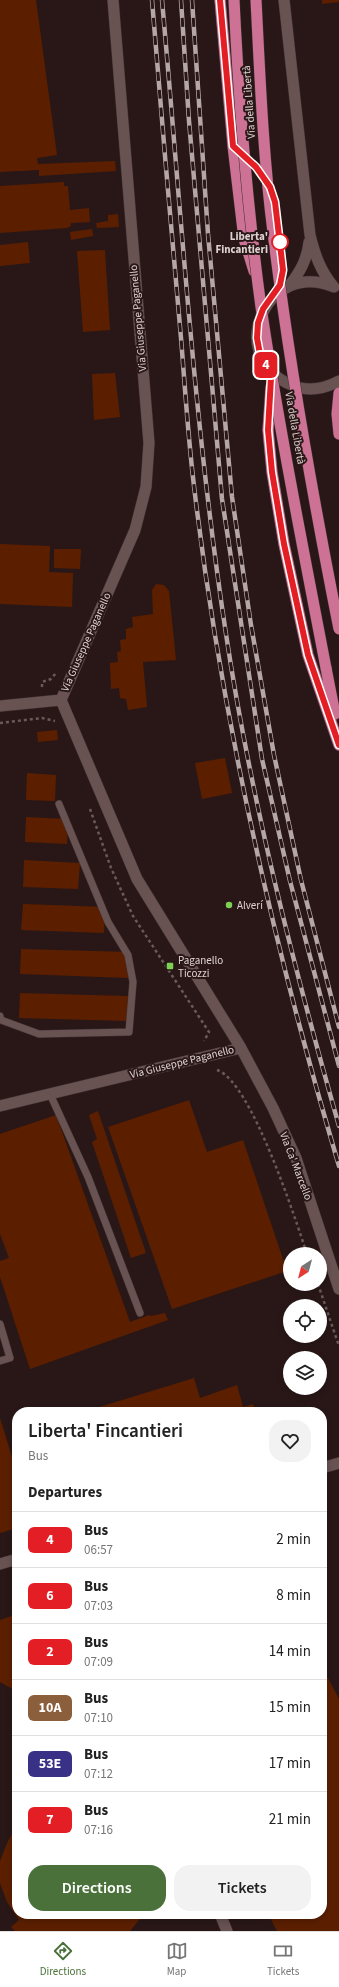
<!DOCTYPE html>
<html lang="en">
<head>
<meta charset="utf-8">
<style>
	body { margin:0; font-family:"Source Sans 3",sans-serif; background:#f2f2f2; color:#222; height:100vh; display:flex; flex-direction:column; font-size:15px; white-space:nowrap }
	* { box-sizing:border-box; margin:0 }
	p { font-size:13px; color:#767676 }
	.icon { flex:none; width:22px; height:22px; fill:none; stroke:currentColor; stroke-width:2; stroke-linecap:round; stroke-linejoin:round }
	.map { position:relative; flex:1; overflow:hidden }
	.sheet { position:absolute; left:12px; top:1407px; width:315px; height:512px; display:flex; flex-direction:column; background:#fff; border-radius:16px; box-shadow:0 2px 6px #0003 }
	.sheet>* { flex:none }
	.badge { padding:0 8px; border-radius:6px; font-size:14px; line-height:26px }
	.needle { width:26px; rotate:216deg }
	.controls { position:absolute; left:283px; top:1247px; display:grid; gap:8px }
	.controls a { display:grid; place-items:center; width:44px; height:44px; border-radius:50%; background:#fff; box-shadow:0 2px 6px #0003; font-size:20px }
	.map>.badge { position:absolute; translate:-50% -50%; box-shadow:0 0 0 2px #fff }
	h2 { padding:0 16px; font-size:15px; line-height:36px }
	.round { display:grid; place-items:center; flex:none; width:42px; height:42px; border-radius:16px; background:#f2f2f2 }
	.head { display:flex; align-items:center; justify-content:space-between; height:68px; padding:0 16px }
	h1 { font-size:19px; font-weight:600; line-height:30px }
	.button { display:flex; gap:8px; margin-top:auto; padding:8px 16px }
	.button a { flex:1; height:46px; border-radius:16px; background:#4a7139; color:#fff; font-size:16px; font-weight:600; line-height:46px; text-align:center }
	.button a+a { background:#f2f2f2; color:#222 }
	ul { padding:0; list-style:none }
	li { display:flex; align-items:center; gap:12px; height:56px; padding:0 16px; border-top:1px solid #e0e0e0 }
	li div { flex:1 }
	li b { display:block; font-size:15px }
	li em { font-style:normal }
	li .badge { min-width:44px; font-weight:700; text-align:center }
	.tabs { display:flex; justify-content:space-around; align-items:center; height:56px; border-top:1px solid #e0e0e0; background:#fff; font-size:11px; color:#767676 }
	.tabs a { display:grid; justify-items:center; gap:2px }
	.tabs .on { color:#4a7139 }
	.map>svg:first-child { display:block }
</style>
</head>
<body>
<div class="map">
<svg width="339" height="1931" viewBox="0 0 339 1931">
	<rect width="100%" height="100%" fill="#291717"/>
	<!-- building -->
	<path fill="#5b1f00" d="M0 0H36L57 155 37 158 38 164 115 161 116 171 39 176V170L0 172Z
		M322 0H339V2L322 4Z
		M64 182V186H68L70 210 89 208 90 222 71 223V226L67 228 0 233V186Z
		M118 214 119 227 97 228 96 223 108 221V215Z
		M92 229 93 236 71 240 70 232Z
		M28 242 30 263 0 266V245Z
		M105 250 110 330 83 332 77 251Z
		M115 373 120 417 94 420 92 374Z
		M0 544 50 546 49 572 73 573 72 607 0 604Z
		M54 549H81L80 569 54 568Z
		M156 584 164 585 169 591 176 660 143 662 147 707 128 710 126 699 120 698 119 688 111 689 110 663 118 662 117 652 121 651 120 640 126 639V629L133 627 132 617 153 614 152 590Z
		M57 730 58 740 38 742 37 732Z
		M225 758 232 793 202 799 195 763Z
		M27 773 56 775 55 801 26 800Z
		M26 817 68 819 67 844 25 842Z
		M24 860 80 863 78 889 23 887Z
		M23 904 105 907 104 933 21 930Z
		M21 949 130 952 129 978 20 974Z
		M20 993 128 996V1021L19 1018Z
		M189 1100 207 1152 243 1140 287 1271 172 1309 108 1127Z
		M98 1111 146 1253 131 1258 92 1142 97 1139 89 1115Z
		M56 1115 130 1322 149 1315 151 1316 165 1313 168 1320 30 1369 0 1277V1261L9 1258 0 1234V1134Z
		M194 1378 200 1398 237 1385 243 1407 253 1404 256 1412H83Z
		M0 1418 17 1473V1528L0 1533Z
		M17 1614V1694L16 1691 0 1682V1620Z
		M328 1678 339 1699V1931H277L268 1914H322V1681Z
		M17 1826V1914H144L130 1931H15L11 1927 19 1920 7 1902 0 1883V1861L8 1841Z"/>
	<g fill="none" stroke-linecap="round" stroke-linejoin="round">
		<defs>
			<path id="service" d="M244 156 256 167 266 181
				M274 199 282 255 283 272
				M0 1016 1 1020 39 1034 129 1032 133 982 128 955 108 922 59 804
				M50 1094 88 1177 140 1313
				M0 1324 10 1358 0 1361"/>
			<path id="minor" d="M113 0 149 443 146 487 135 530 61 700 137 879 241 1048 273 1108 296 1158 339 1289
				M0 706 61 700
				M0 1106 241 1048
				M322 1468 339 1463
				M0 1564 17 1559
				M220 1914 227 1931"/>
			<path id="tertiary" d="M284 0 310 235C315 255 320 270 333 286
				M289 286C300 272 307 260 309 242
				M334 287C268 259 225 352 287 383 304 392 322 390 339 381"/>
			<path id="trunk" d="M220 0 233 146 244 239 254 271
				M271 387 268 430 272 472 284 544 308 655 339 745
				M339 393 337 414 339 434
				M326 668 335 714"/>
		</defs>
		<!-- service casing -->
		<use href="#service" stroke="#3f3131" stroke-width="8"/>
		<!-- minor casing -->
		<use href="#minor" stroke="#3f3131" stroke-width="12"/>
		<!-- tertiary casing -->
		<use href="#tertiary" stroke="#3f3131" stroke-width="12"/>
		<!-- trunk casing -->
		<use href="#trunk" stroke="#3f3131" stroke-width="12"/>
		<!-- path -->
		<path stroke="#6a5959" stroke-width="2.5" stroke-dasharray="3 3" stroke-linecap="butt" d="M42 687V682L51 679 56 673
			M0 723 42 718 55 721
			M90 809 111 868 133 916 209 1032 204 1041
			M217 1070C251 1081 295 1218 307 1254
			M318 1284 339 1346"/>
		<!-- service -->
		<use href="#service" stroke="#685252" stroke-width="7"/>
		<!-- minor -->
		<use href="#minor" stroke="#685252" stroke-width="11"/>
		<!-- tertiary -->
		<use href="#tertiary" stroke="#685252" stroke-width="11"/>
		<!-- trunk -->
		<use href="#trunk" stroke="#cd7294" stroke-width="11"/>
		<defs>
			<path id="rail" d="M152 0C161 113 171 225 181 338 185 387 188 437 194 486 221 716 273 944 339 1166
				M162 0C181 211 194 424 226 634 251 800 293 964 339 1126
				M181 0 189 121 222 499 262 759 290 881 339 1066
				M192 0 208 234 232 497 251 625 274 755 301 880 339 1027"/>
		</defs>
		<!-- rail casing -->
		<use href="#rail" stroke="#b6a7a7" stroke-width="4.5"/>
		<!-- rail -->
		<use href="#rail" stroke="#291717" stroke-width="3" stroke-dasharray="9" stroke-linecap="butt"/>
		<defs>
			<path id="trunk-bridge" d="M234 0C239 103 247 205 261 307 279 428 303 548 326 668
				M256 0C260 77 263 155 273 232 289 365 313 498 339 629"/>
		</defs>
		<!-- trunk-bridge casing -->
		<use href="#trunk-bridge" stroke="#3f3131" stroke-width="12" stroke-linecap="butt"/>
		<!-- trunk-bridge -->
		<use href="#trunk-bridge" stroke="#cd7294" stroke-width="11"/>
	</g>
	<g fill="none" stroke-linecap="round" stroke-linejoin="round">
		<defs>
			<path id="line" d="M220 0 233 146 256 167 270 187 275 202 283 270 280 285 263 309 258 323 257 338 260 354 271 378 268 430 272 472 284 544 308 655 339 745"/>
		</defs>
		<!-- line casing -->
		<use href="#line" stroke="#fff" stroke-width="9"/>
		<!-- line -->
		<use href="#line" stroke="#e31e24" stroke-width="6"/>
	</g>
	<!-- markers -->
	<circle fill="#fff" stroke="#e31e24" stroke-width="2" cx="280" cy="242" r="8"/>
	<g fill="#7cd155" stroke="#291717" stroke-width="1.5">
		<circle cx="229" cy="905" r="4"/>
		<rect x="166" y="962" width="8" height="8" rx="2"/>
	</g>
	<g text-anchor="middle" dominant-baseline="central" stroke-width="4" stroke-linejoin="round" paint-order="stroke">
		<!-- street labels -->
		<g font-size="11" fill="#e0d2d2" stroke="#291717">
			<text transform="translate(249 102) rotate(-94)">Via della Libertà</text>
			<text transform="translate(138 318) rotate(-95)">Via Giuseppe Paganello</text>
			<text transform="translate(295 428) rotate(80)">Via della Libertà</text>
			<text transform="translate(86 642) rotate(-66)">Via Giuseppe Paganello</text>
			<text transform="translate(182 1062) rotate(-14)">Via Giuseppe Paganello</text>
			<text transform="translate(296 1166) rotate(69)">Via Ca' Marcello</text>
		</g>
		<!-- stop labels -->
		<g font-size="11" font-weight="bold" fill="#e0d2d2" stroke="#291717" text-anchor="end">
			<text x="268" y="236">Liberta'<tspan x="268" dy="13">Fincantieri</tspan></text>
		</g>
		<!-- poi labels -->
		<g font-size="11" fill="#e0d2d2" stroke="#291717" text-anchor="start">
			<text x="237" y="905">Alverí</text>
			<text x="178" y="960">Paganello<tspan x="178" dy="13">Ticozzi</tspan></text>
		</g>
	</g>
</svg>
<div class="controls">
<a><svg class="needle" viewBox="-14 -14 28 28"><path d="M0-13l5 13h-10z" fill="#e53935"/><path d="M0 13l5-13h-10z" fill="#767676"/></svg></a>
<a><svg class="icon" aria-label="locate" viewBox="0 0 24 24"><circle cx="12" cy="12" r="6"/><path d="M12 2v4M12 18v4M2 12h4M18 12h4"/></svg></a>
<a><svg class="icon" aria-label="layers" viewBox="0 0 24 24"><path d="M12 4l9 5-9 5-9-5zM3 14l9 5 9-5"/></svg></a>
</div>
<b class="badge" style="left:266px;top:365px;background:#e31e24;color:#fff">4</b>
<section class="sheet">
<div class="head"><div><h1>Liberta' Fincantieri</h1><p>Bus</p></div><a class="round"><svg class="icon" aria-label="heart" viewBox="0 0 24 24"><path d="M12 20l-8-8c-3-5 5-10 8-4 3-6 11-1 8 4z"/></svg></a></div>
<h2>Departures</h2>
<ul>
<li><span class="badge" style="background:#e31e24;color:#fff">4</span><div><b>Bus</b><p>06:57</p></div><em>2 min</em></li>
<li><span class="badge" style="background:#e31e24;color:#fff">6</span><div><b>Bus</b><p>07:03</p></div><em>8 min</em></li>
<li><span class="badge" style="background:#e31e24;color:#fff">2</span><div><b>Bus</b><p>07:09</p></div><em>14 min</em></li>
<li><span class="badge" style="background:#8b5e3c;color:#fff">10A</span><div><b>Bus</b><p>07:10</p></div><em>15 min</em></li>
<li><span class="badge" style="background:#393185;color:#fff">53E</span><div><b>Bus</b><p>07:12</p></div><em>17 min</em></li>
<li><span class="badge" style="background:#e31e24;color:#fff">7</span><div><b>Bus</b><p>07:16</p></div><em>21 min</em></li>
</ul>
<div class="button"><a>Directions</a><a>Tickets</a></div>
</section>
</div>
<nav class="tabs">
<a class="on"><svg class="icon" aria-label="directions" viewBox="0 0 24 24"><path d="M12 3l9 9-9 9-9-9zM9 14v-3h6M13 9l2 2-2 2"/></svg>Directions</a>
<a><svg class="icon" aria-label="map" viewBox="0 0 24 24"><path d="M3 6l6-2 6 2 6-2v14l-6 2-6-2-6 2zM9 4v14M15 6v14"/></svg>Map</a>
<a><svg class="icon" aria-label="tickets" viewBox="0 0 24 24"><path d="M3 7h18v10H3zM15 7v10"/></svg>Tickets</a>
</nav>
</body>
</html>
